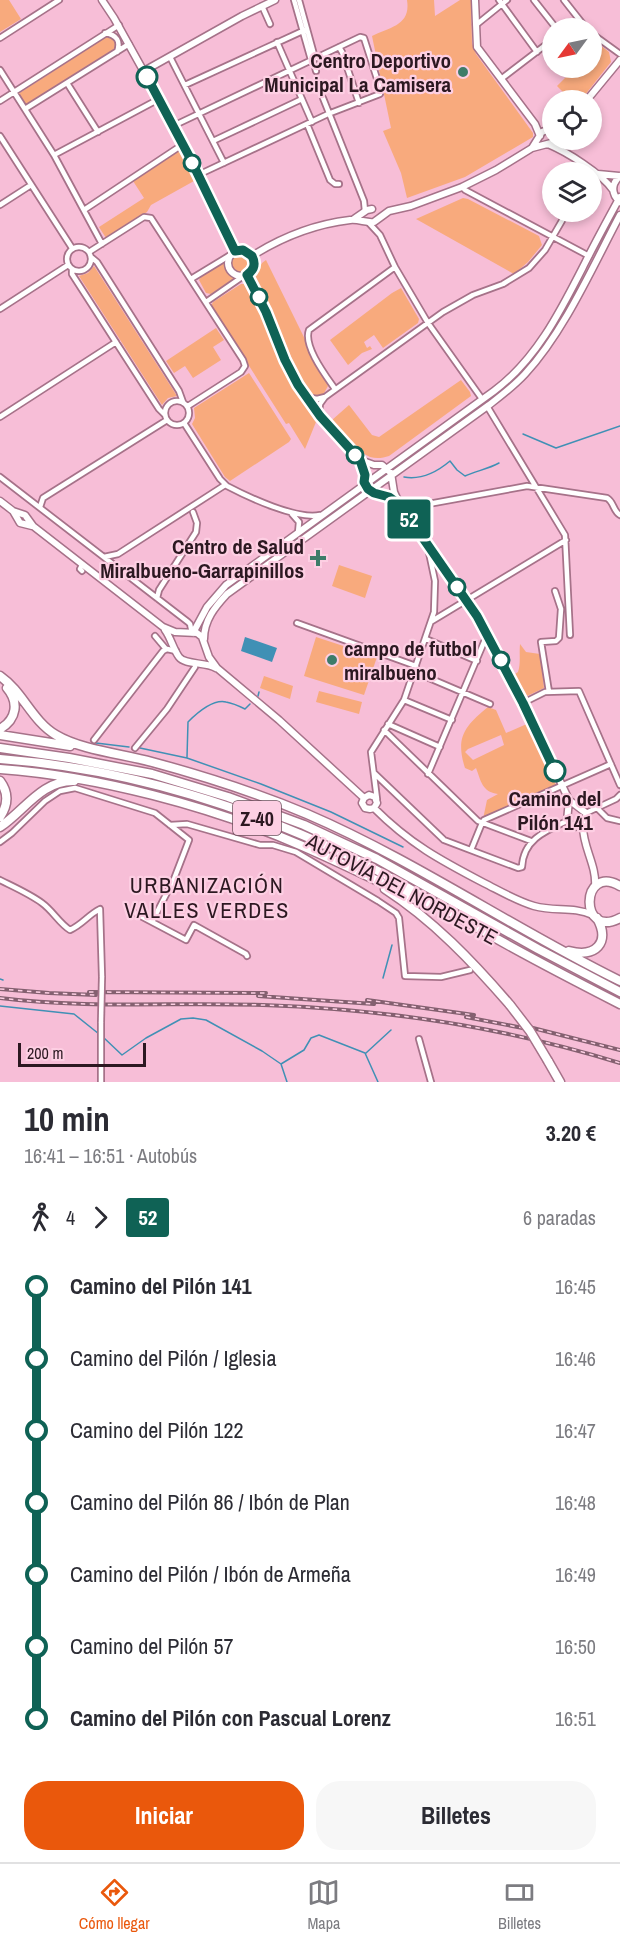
<!DOCTYPE html>
<html lang="es">
<head>
<meta charset="utf-8">
<style>
	body { margin:0; font-family:"Archivo Narrow",sans-serif; background:#f7f7f7; color:#2b2b33; height:100vh; display:flex; flex-direction:column; font-size:22px; white-space:nowrap }
	* { box-sizing:border-box; margin:0 }
	p { font-size:20px; color:#7c7c81 }
	.icon { flex:none; width:33px; height:33px; fill:none; stroke:currentColor; stroke-width:2; stroke-linecap:round; stroke-linejoin:round }
	.map { position:relative; height:1082px; overflow:hidden }
	.panel { display:flex; flex-direction:column; background:#fff; flex:1 }
	.panel>* { flex:none }
	.badge { padding:0 12px; border-radius:4px; font-size:21px; line-height:39px }
	.needle { width:39px; rotate:237deg }
	.fabs { position:absolute; left:542px; top:18px; display:grid; gap:12px }
	.fabs a { display:grid; place-items:center; width:60px; height:60px; border-radius:50%; background:#fff; box-shadow:0 3px 9px #0003; font-size:30px }
	.scale { position:absolute; left:18px; bottom:15px; width:128px; box-sizing:border-box; padding-left:6px; border:3px solid #2c1821; border-top:0; font-size:16px; line-height:21px; white-space:nowrap; color:#2c1821; -webkit-text-stroke:4px #fdcfe3; paint-order:stroke }
	.map>.badge { position:absolute; translate:-50% -50%; box-shadow:0 0 0 3px #fff }
	.legs { display:flex; align-items:center; gap:9px; height:66px; padding:0 24px; font-size:20px }
	.legs p { margin-inline-start:auto }
	.overview { display:flex; align-items:center; justify-content:space-between; height:102px; padding:0 24px }
	h1 { font-size:33px; font-weight:700; line-height:45px }
	.button { display:flex; gap:12px; margin-top:auto; padding:12px 24px }
	.button a { flex:1; height:69px; border-radius:24px; background:#ea580c; color:#fff; font-size:24px; font-weight:700; line-height:69px; text-align:center }
	.button a+a { background:#f7f7f7; color:#2b2b33 }
	ul { padding:0 24px; list-style:none }
	li { display:flex; align-items:center; gap:21px; height:72px; font-size:22px }
	li i { display:grid; place-items:center; width:9px; height:100%; margin:0 8px; background:currentColor }
	li i::after { content:''; width:15px; height:15px; margin:-8px; border:4px solid; border-radius:50%; background:#fff }
	li p { margin-inline-start:auto }
	li:first-child i { background:linear-gradient(#0000 50%,currentColor 0) }
	li:last-child i { background:linear-gradient(currentColor 50%,#0000 0) }
	.dock { display:flex; justify-content:space-around; align-items:center; height:84px; border-top:2px solid #e1e1e2; background:#fff; font-size:16px; color:#7c7c81 }
	.dock a { display:grid; justify-items:center; gap:3px }
	.dock .on { color:#ea580c }
	.map>svg:first-child { display:block }
</style>
</head>
<body>
<div class="map">
<svg width="620" height="1082" viewBox="0 0 620 1082">
	<rect width="100%" height="100%" fill="#f7bed7"/>
	<!-- green -->
	<path fill="#f8aa7d" fill-rule="evenodd" d="M0 0H9L21 19 0 32Z
		M407 0H434L435 16 460 0H471L472 43 476 54 533 133V137L465 177 407 198 401 173 383 131 391 128 372 36C391 27 411 25 407 0Z
		M106 37 115 40 117 45 115 50 26 106 18 94Z
		M595 41 609 52 611 62 581 100H571L557 86 575 68H591V47Z
		M179 151 194 181 151 205 147 212 106 238 99 227 144 198 133 181Z
		M463 198 468 199 539 236 542 245 528 262 514 274 416 219Z
		M230 263a11 11 0 1 1 22 0a11 11 0 1 1-22 0Z
		M266 260 328 386 323 395 312 396 296 369 275 318 253 277 262 263Z
		M224 262 227 271 235 279 211 294 206 293 199 280 201 277Z
		M94 266 177 396 168 398 162 405 79 276 88 273Z
		M241 284H244L262 318 290 383 316 422 305 449 289 423 286 424 211 306 213 302Z
		M401 288 419 319 418 323 383 348 374 335 364 342 367 348 370 346 372 349 362 353 348 365 330 340 392 293Z
		M216 328 224 340 213 347 221 360 193 378 185 366 174 373 166 361Z
		M249 373 291 439 289 442 230 481 225 477 192 424 195 418 194 408Z
		M461 380 470 392 471 396 389 456C383 458 377 459 370 457 358 452 342 430 332 420L349 405 372 435 379 437Z
		M339 565 372 576 365 598 332 586Z
		M316 637 377 657 364 695 304 676Z
		M520 644 526 652 540 654 544 688 525 697 515 679V674L518 672C521 663 519 654 520 644Z
		M264 676 293 686 290 699 260 688Z
		M319 691 362 702 359 714 316 702Z
		M488 707 496 710 506 733 529 723 556 785 483 819 487 800 498 794C482 792 481 781 476 768L472 771 465 768C455 737 465 726 488 707ZM501 735 504 745 473 760 465 752 468 749Z"/>
	<!-- water -->
	<path fill="#4090b5" d="M245 637 277 648 272 662 241 651Z"/>
	<g fill="none" stroke-linecap="round" stroke-linejoin="round">
		<!-- stream -->
		<path stroke="#4090b5" stroke-width="1.5" d="M523 434 556 448 620 426
			M404 477C421 480 437 472 450 461L457 470 465 476C476 471 488 469 499 463
			M258 696 259 692
			M96 743 129 747
			M140 748 187 758 261 784 331 812 403 847
			M187 757 188 722C197 713 213 699 226 702 232 703 239 706 245 709L250 704
			M383 978 392 945
			M0 979 3 980
			M0 1006 74 1014 99 1034
			M103 1037 122 1055 146 1038 181 1019 193 1018 206 1020 262 1051 281 1064 287 1082
			M366 1053 391 1030
			M281 1064 304 1050 311 1038 319 1035 365 1053 378 1082"/>
		<defs>
			<path id="street" d="M294 0 311 60
				M299 0 315 58
				M499 0 537 52
				M534 0 556 28
				M564 0 586 28
				M262 6 270 24
				M476 25 507 0
				M566 28 575 23 583 27
				M105 33C117 35 121 41 117 52
				M591 33 620 54
				M0 38 59 0
				M277 42 312 122
				M339 47 342 52 359 103
				M170 57 224 163
				M313 59 316 71
				M0 70 54 155 102 244
				M501 79 552 40
				M67 83 98 132
				M185 85 307 29
				M323 98 364 201 365 211
				M0 101 119 25
				M25 109 129 44
				M307 124 330 180 335 184H339
				M173 126 360 37 364 38 379 85 380 94 328 114 198 175
				M0 136 72 248
				M213 141 302 99
				M54 155 159 99
				M462 187 465 190 589 256
				M0 205 31 185
				M84 210 182 145
				M368 222 380 235 395 267 428 323 482 399
				M67 259a12 12 0 1 1 24 0a12 12 0 1 1-24 0Z
				M89 252 144 217 151 218 243 360 245 366 241 372 188 406
				M91 257 97 262 179 391 183 402
				M72 269V274L159 409 165 415
				M191 279 232 254
				M206 302 242 277
				M0 309 68 265
				M335 389C326 376 303 346 309 330L395 267
				M307 397 317 399 325 397
				M165 413a12 12 0 1 1 24 0a12 12 0 1 1-24 0Z
				M487 406 565 535 570 635
				M319 413 320 404 325 397 443 312 473 295 503 284 529 268 545 250 567 212
				M0 417 116 342
				M184 423 220 479 227 486C248 497 297 520 320 515
				M0 477 188 622 190 624 192 633
				M40 507 43 498 167 420
				M404 510 412 507 527 486 607 498C614 502 613 511 620 515
				M292 514 299 522 298 533
				M104 557 118 554 225 485
				M82 571 80 569 82 565
				M157 598 159 590 196 532 197 523 193 512
				M432 621 566 540
				M297 623 416 666
				M155 636 166 649
				M426 639 477 661
				M415 672 490 704
				M549 692 541 642 556 641 559 638 561 609 555 591
				M404 700 452 720
				M523 703 545 692 579 691 620 785
				M388 724 440 747
				M384 730 478 821 531 841
				M94 740 163 651 167 649 176 651
				M135 748 167 709 195 667V663
				M374 773 444 840 518 868 522 867C523 840 545 831 567 821
				M428 774 487 635
				M377 799 371 752 404 700 434 612 435 581 428 548
				M597 808 607 818 620 821
				M586 813 616 799 620 795
				M170 825 187 824 260 845H273L296 852 378 901 396 913 399 918 405 976 441 977 470 970
				M0 842 12 833 45 801 60 791 75 788 155 813 189 840 174 879 152 922 133 912
				M471 850 482 823 484 820 611 764
				M0 880C14 887 30 894 42 903 53 911 59 923 70 930 83 924 88 915 100 909L102 977
				M152 922 186 940 194 925 246 954 247 956
				M419 1039 431 1082
				M101 1082V1022"/>
			<path id="secondary" d="M102 0 114 18 159 99 235 251
				M475 0 477 47 535 124 540 136
				M144 71 242 16 275 0
				M587 100 620 60
				M548 144C567 152 601 173 613 190
				M532 148 542 132 552 128
				M598 174 619 176
				M620 202C611 194 611 184 620 176
				M354 219 367 210 372 209
				M228 263a13 13 0 1 1 26 0a13 13 0 1 1-26 0Z
				M252 256C282 237 316 224 350 220 359 219 366 223 374 222L389 211 411 206 462 187 496 170 532 148 551 143 554 140
				M247 275 266 312 288 367 310 402 360 460 374 465H382L391 473 394 492 400 505 477 616 523 703 569 800 586 813V821L580 826 573 827 567 821 569 800
				M360 460C362 464 364 469 364 474 365 479 363 478 365 483 369 495 387 495 397 502
				M0 501 13 511 25 515 33 526 163 627 175 632 197 633 202 637 209 657 217 668 279 720 364 798 362 803 365 808 370 809 374 808C410 844 440 860 484 883 500 891 517 901 534 906 556 912 572 906 593 915
				M13 511 20 523 32 526
				M165 630C171 638 173 649 179 657 185 665 205 662 216 668
				M193 633 207 607 226 585 494 391C537 359 561 310 585 263 596 241 608 219 620 197
				M204 639C204 620 215 607 227 594L489 405C502 395 514 386 525 374 564 332 593 266 620 215
				M364 798 369 795 375 797 377 803 374 808
				M583 825C582 846 597 865 595 887"/>
			<path id="highway" d="M0 676C23 692 32 721 56 735 81 750 123 754 152 762 204 776 257 793 307 814 416 861 514 929 620 981
				M0 729C17 719 19 702 7 688
				M0 735 70 746
				M0 748 69 758 152 774 228 797 304 825 377 859 538 949 620 992
				M0 759C122 768 243 805 353 858 400 881 445 910 492 936 534 960 577 982 620 1004
				M0 769C97 776 210 806 300 845 344 864 388 886 432 907
				M0 781C9 793 8 805 0 817
				M0 827C24 811 42 780 74 781
				M620 886C580 863 579 940 620 918
				M385 889C433 920 473 962 510 1005
				M569 951C595 958 611 943 597 918
				M548 1061 560 1082"/>
		</defs>
		<!-- street casing -->
		<use href="#street" stroke="#a67289" stroke-width="8"/>
		<!-- secondary casing -->
		<use href="#secondary" stroke="#a67289" stroke-width="9"/>
		<!-- highway casing -->
		<use href="#highway" stroke="#a67289" stroke-width="11"/>
		<!-- street -->
		<use href="#street" stroke="#fff" stroke-width="4.5"/>
		<!-- secondary -->
		<use href="#secondary" stroke="#fff" stroke-width="6"/>
		<!-- highway -->
		<use href="#highway" stroke="#fff" stroke-width="8"/>
		<defs>
			<path id="rail" d="M0 989 49 993 96 995
				M89 992 266 993
				M258 996 374 1004
				M0 998C87 1009 175 1002 263 1005 384 1009 504 1027 620 1063
				M367 1000 474 1015
				M466 1017 528 1029
				M521 1025 620 1050"/>
		</defs>
		<!-- rail casing -->
		<use href="#rail" stroke="#846070" stroke-width="4"/>
		<!-- rail -->
		<use href="#rail" stroke="#fdcfe3" stroke-width="1.5" stroke-dasharray="4.5" stroke-linecap="butt"/>
		<defs>
			<path id="street-bridge" d="M101 1022 102 977"/>
			<path id="highway-bridge" d="M510 1005 530 1031 548 1061"/>
		</defs>
		<!-- street-bridge casing -->
		<use href="#street-bridge" stroke="#a67289" stroke-width="8" stroke-linecap="butt"/>
		<!-- highway-bridge casing -->
		<use href="#highway-bridge" stroke="#a67289" stroke-width="11" stroke-linecap="butt"/>
		<!-- street-bridge -->
		<use href="#street-bridge" stroke="#fff" stroke-width="4.5"/>
		<!-- highway-bridge -->
		<use href="#highway-bridge" stroke="#fff" stroke-width="8"/>
	</g>
	<g fill="none" stroke-linecap="round" stroke-linejoin="round">
		<defs>
			<path id="line-1" d="M147 77 189 156 235 251 243 250 252 256C256 264 254 270 247 275L266 312 285 360 298 385 320 416 360 460 365 475 364 482 368 489 374 493 389 497 400 505 477 616 523 703 555 771"/>
		</defs>
		<!-- line-1 casing -->
		<use href="#line-1" stroke="#fff" stroke-width="14"/>
		<!-- line-1 -->
		<use href="#line-1" stroke="#0f6255" stroke-width="9"/>
	</g>
	<!-- markers -->
	<g fill="#3e7c69" stroke="#fdcfe3" stroke-width="2">
		<circle cx="463" cy="72" r="6"/>
		<path d="M315 549h6v6h6v6h-6v6h-6v-6h-6v-6h6z"/>
		<circle cx="332" cy="660" r="6"/>
	</g>
	<g fill="#fff" stroke="#0f6255" stroke-width="3">
		<circle cx="147" cy="77" r="10"/>
		<circle cx="192" cy="163" r="8"/>
		<circle cx="259" cy="297" r="8"/>
		<circle cx="355" cy="455" r="8"/>
		<circle cx="457" cy="587" r="8"/>
		<circle cx="501" cy="660" r="8"/>
		<circle cx="555" cy="771" r="10"/>
	</g>
	<g text-anchor="middle" dominant-baseline="central" stroke-width="4.5" stroke-linejoin="round" paint-order="stroke">
		<!-- shield labels -->
		<rect fill="#fdcfe3" stroke="#6b4f5b" stroke-width="1.5" x="233" y="801" width="48" height="34" rx="4.5"/>
		<g font-size="20" font-weight="bold" fill="#2c1821">
			<text x="257" y="818">Z-40</text>
		</g>
		<!-- poi labels -->
		<g font-size="21" font-weight="bold" fill="#2c1821" stroke="#fdcfe3" text-anchor="end">
			<text x="451" y="60">Centro Deportivo<tspan x="451" dy="24">Municipal La Camisera</tspan></text>
			<text x="304" y="546">Centro de Salud<tspan x="304" dy="24">Miralbueno-Garrapinillos</tspan></text>
			<text x="344" y="648" text-anchor="start">campo de futbol<tspan x="344" dy="24">miralbueno</tspan></text>
		</g>
		<!-- stop labels -->
		<g font-size="21" font-weight="bold" fill="#2c1821" stroke="#fdcfe3">
			<text x="555" y="798">Camino del<tspan x="555" dy="24">Pilón 141</tspan></text>
		</g>
		<!-- street labels -->
		<g font-size="21" fill="#2c1821" stroke="#fdcfe3">
			<text transform="translate(402 889) rotate(28)">AUTOVÍA DEL NORDESTE</text>
		</g>
		<!-- neighbourhood labels -->
		<g font-size="22" letter-spacing="1.5" fill="#2c1821" stroke="#fdcfe3">
			<text x="207" y="885">URBANIZACIÓN<tspan x="207" dy="25">VALLES VERDES</tspan></text>
		</g>
	</g>
</svg>
<div class="fabs">
<a><svg class="needle" viewBox="-14 -14 28 28"><path d="M0-13l5 13h-10z" fill="#e53935"/><path d="M0 13l5-13h-10z" fill="#7c7c81"/></svg></a>
<a><svg class="icon" aria-label="locate" viewBox="0 0 24 24"><circle cx="12" cy="12" r="6"/><path d="M12 2v4M12 18v4M2 12h4M18 12h4"/></svg></a>
<a><svg class="icon" aria-label="layers" viewBox="0 0 24 24"><path d="M12 4l9 5-9 5-9-5zM3 14l9 5 9-5"/></svg></a>
</div>
<div class="scale">200 m</div>
<b class="badge" style="left:409px;top:519px;background:#0f6255;color:#fff">52</b>
</div>
<section class="panel">
<div class="overview"><div><h1>10 min</h1><p>16:41 – 16:51 · Autobús</p></div><b>3.20 €</b></div>
<div class="legs"><svg class="icon" aria-label="walk" viewBox="0 0 24 24"><circle cx="13" cy="4" r="2"/><path d="M13 8l-2 6 4 7M11 14l-3 7M7 12l3-4h3l4 4"/></svg>4<svg class="icon" aria-label="forward" viewBox="0 0 24 24"><path d="M9 5l7 7-7 7"/></svg><b class="badge" style="background:#0f6255;color:#fff">52</b><p>6 paradas</p></div>
<ul>
<li><i style="color:#0f6255"></i><b>Camino del Pilón 141</b><p>16:45</p></li>
<li><i style="color:#0f6255"></i><span>Camino del Pilón / Iglesia</span><p>16:46</p></li>
<li><i style="color:#0f6255"></i><span>Camino del Pilón 122</span><p>16:47</p></li>
<li><i style="color:#0f6255"></i><span>Camino del Pilón 86 / Ibón de Plan</span><p>16:48</p></li>
<li><i style="color:#0f6255"></i><span>Camino del Pilón / Ibón de Armeña</span><p>16:49</p></li>
<li><i style="color:#0f6255"></i><span>Camino del Pilón 57</span><p>16:50</p></li>
<li><i style="color:#0f6255"></i><b>Camino del Pilón con Pascual Lorenz</b><p>16:51</p></li>
</ul>
<div class="button"><a>Iniciar</a><a>Billetes</a></div>
</section>
<nav class="dock">
<a class="on"><svg class="icon" aria-label="directions" viewBox="0 0 24 24"><path d="M12 3l9 9-9 9-9-9zM9 14v-3h6M13 9l2 2-2 2"/></svg>Cómo llegar</a>
<a><svg class="icon" aria-label="map" viewBox="0 0 24 24"><path d="M3 6l6-2 6 2 6-2v14l-6 2-6-2-6 2zM9 4v14M15 6v14"/></svg>Mapa</a>
<a><svg class="icon" aria-label="tickets" viewBox="0 0 24 24"><path d="M3 7h18v10H3zM15 7v10"/></svg>Billetes</a>
</nav>
</body>
</html>
